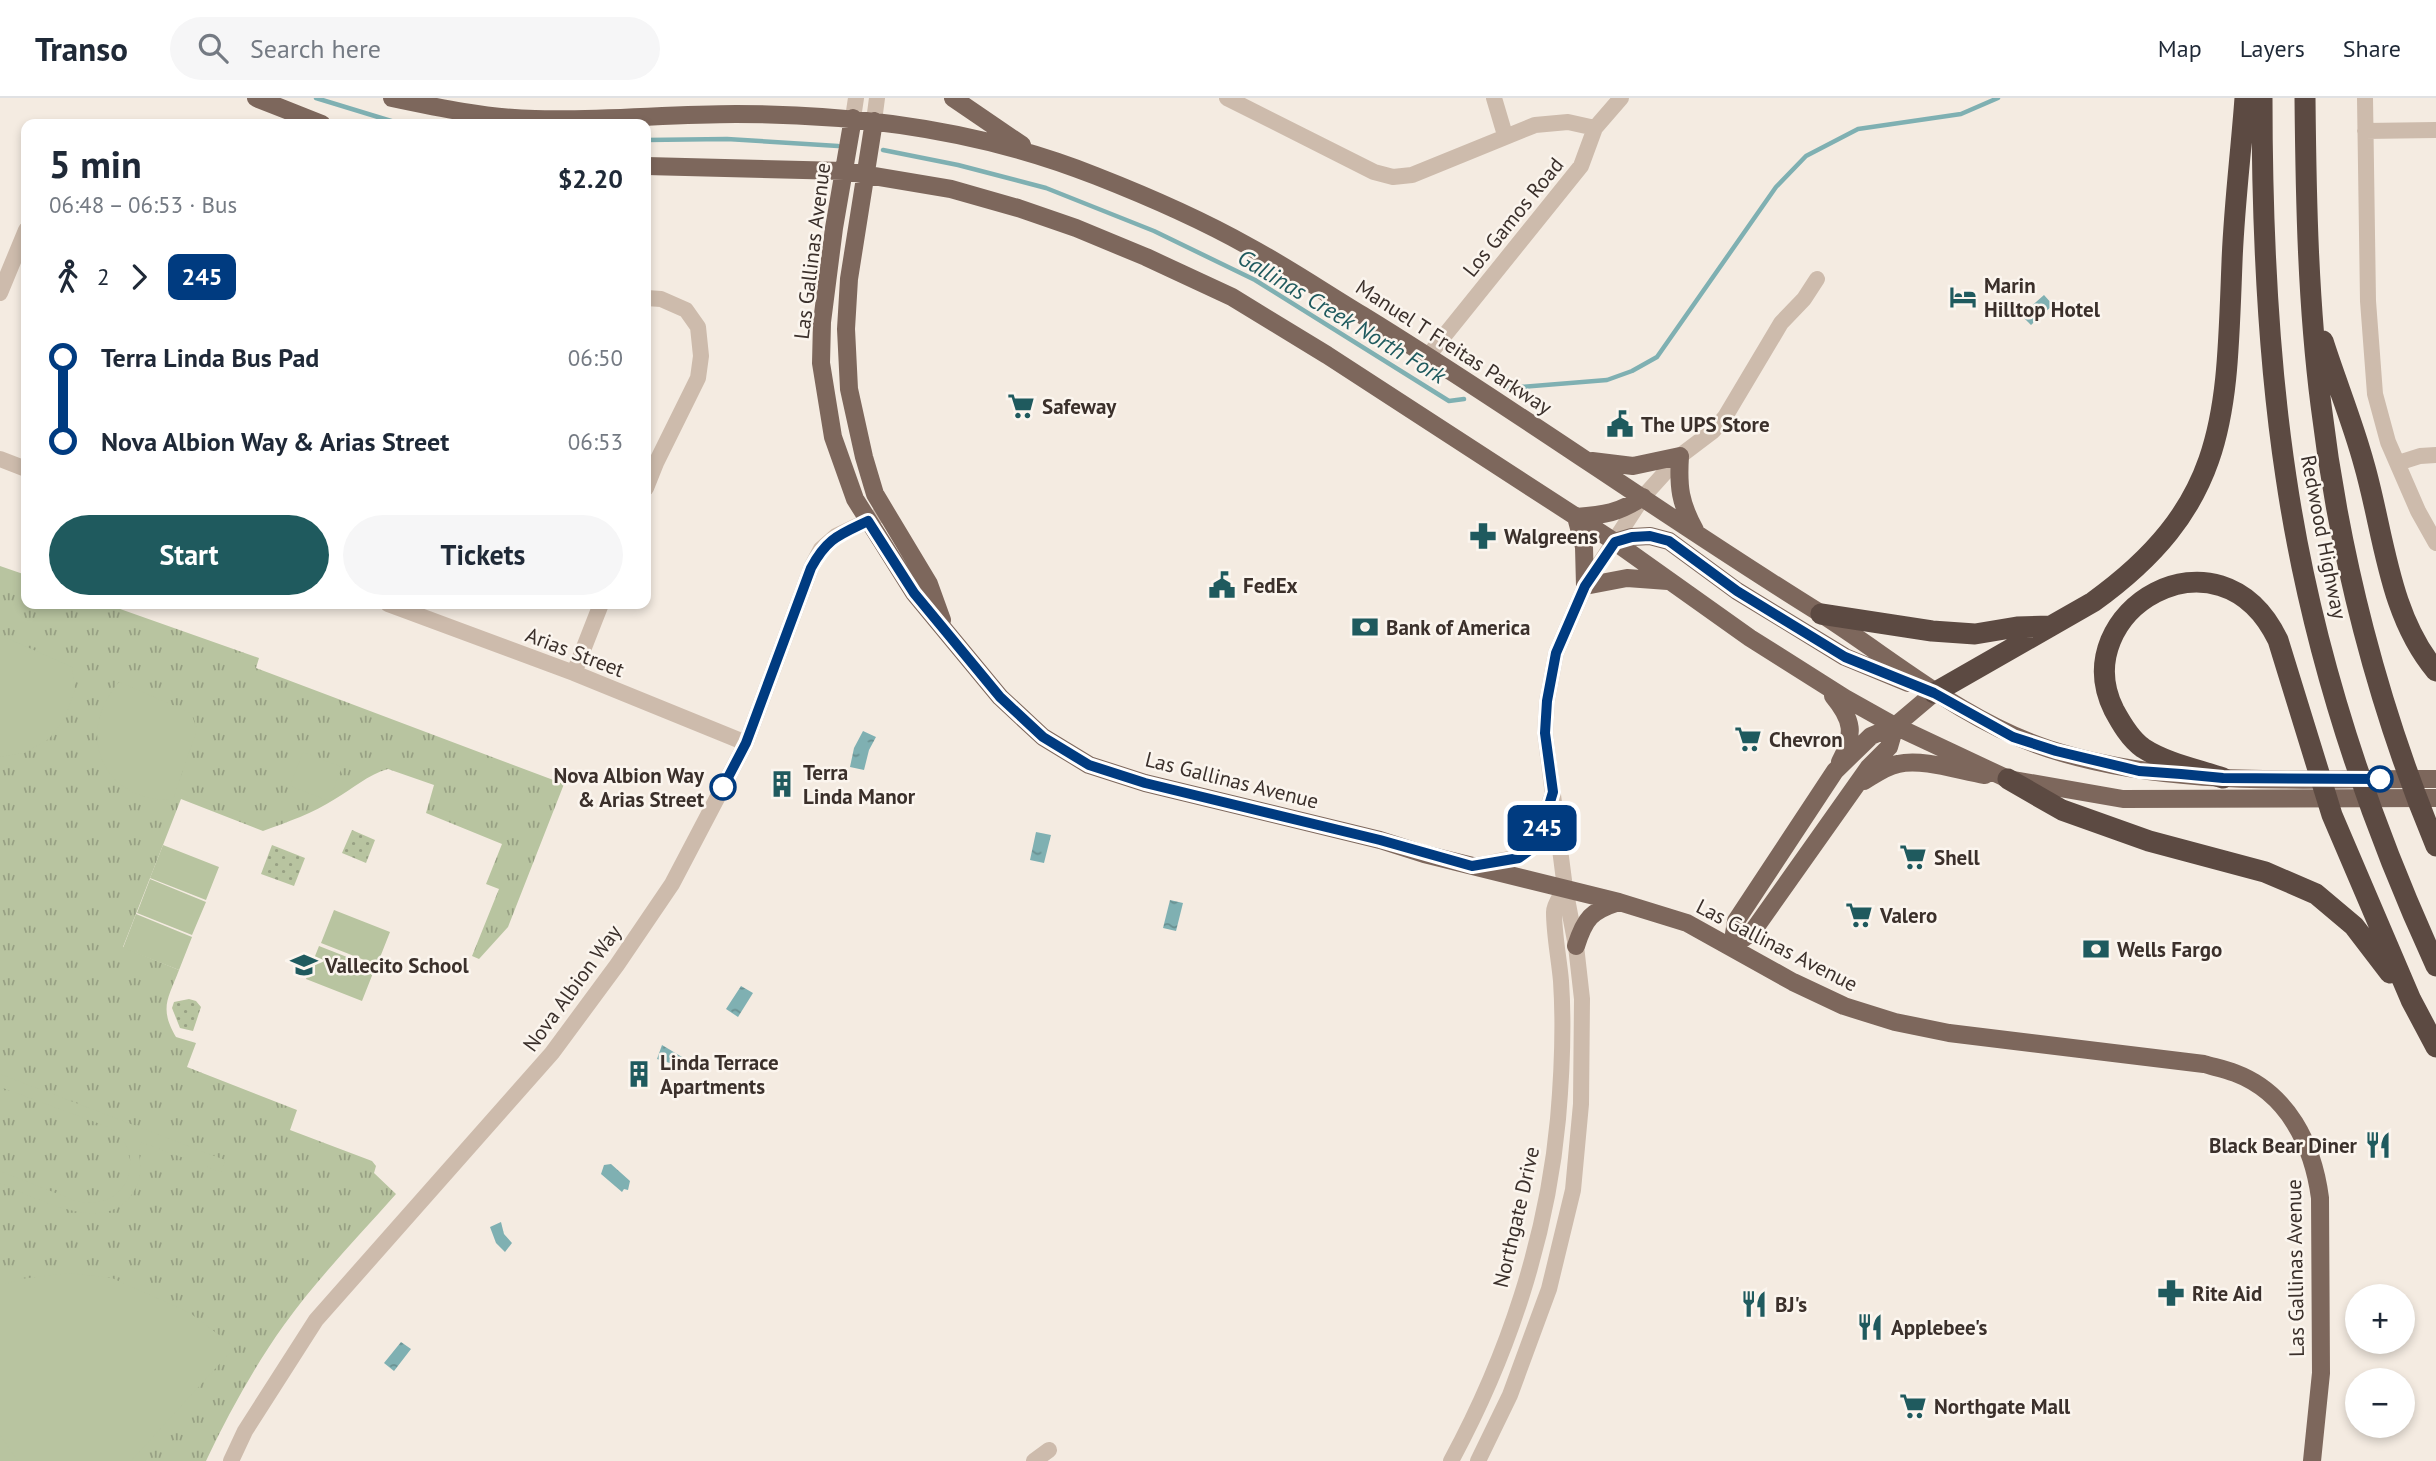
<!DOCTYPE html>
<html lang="en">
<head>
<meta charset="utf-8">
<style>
	body { margin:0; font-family:"PT Sans",sans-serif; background:#f6f6f7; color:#1f2937; height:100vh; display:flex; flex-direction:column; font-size:26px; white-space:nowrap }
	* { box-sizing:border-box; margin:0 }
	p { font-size:23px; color:#747a83 }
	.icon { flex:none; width:38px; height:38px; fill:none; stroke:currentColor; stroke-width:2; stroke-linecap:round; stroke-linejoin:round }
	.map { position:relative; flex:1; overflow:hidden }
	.drawer { position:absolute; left:21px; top:21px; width:630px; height:490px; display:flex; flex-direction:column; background:#fff; border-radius:14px; box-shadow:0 4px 10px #0003 }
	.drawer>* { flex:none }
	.badge { padding:0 14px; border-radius:10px; font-size:24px; line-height:46px }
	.tools { position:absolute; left:2345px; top:1186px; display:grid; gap:14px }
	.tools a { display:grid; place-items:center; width:70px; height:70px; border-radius:50%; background:#fff; box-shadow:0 4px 10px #0003; font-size:35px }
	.map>.badge { position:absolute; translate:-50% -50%; box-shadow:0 0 0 4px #fff }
	.legs { display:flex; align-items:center; gap:10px; height:77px; padding:0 28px; font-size:23px }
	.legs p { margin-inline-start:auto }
	.overview { display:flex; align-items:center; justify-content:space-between; height:119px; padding:0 28px }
	h1 { font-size:38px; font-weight:700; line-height:52px }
	.primary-button { display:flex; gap:14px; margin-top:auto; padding:14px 28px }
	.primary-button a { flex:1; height:80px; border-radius:42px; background:#1f5a5e; color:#fff; font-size:28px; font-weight:700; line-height:80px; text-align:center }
	.primary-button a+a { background:#f6f6f7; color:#1f2937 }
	ul { padding:0 28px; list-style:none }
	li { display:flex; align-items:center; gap:24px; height:84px; font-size:26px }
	li i { display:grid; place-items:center; width:10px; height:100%; margin:0 9px; background:currentColor }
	li i::after { content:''; width:18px; height:18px; margin:-9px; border:5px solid; border-radius:50%; background:#fff }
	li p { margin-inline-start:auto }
	li:first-child i { background:linear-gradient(#0000 50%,currentColor 0) }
	li:last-child i { background:linear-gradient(currentColor 50%,#0000 0) }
	header { display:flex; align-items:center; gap:42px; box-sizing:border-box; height:98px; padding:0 35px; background:#fff; border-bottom:2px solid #e0e1e3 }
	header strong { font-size:33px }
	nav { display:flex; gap:38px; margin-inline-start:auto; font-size:24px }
	.search { width:490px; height:63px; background:#f6f6f7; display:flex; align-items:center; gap:18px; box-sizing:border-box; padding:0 24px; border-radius:38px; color:#747a83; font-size:26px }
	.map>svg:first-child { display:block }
</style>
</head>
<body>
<header>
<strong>Transo</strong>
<div class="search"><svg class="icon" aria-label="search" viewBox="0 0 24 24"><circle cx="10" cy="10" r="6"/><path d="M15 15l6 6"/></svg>Search here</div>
<nav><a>Map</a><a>Layers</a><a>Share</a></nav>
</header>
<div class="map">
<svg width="2436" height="1363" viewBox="0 0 2436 1363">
	<defs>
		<pattern id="grass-tufts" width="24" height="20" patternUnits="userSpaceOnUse" patternTransform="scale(1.75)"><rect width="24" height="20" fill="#b8c4a0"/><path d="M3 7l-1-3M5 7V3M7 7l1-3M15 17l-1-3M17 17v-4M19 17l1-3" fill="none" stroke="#97a083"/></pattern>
		<pattern id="park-dots" width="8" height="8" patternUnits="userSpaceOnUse" patternTransform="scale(1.75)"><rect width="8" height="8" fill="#b8c4a0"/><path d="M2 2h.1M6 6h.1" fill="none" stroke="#97a083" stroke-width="1.8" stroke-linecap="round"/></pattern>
		<pattern id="water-ripples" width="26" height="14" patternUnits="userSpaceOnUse" patternTransform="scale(1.75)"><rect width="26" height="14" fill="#7fb0b2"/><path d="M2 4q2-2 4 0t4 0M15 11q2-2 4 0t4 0" fill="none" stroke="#699091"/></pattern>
	</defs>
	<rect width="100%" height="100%" fill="#f4ebe1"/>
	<!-- grass -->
	<path fill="url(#grass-tufts)" d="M0 468 26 477V506H106L259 560 256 570 564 686 508 829 479 861 472 858 499 791 486 786 502 746 426 715 434 687 388 671C367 677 354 690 335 701 313 715 288 724 263 733L181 701 123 849 179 872C168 901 159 910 176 939L196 945 187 969 297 1012 290 1032 372 1063 376 1068 374 1075 396 1096C358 1139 317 1181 284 1227 254 1269 228 1316 206 1363H0Z"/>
	<!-- park -->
	<path fill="url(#park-dots)" d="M352 732 375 742 366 765 342 755Z
		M272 747 305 760 294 788 261 776Z
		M189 901 196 903 201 909 193 933 180 930 172 910 174 904Z"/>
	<!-- pitch -->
	<path fill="#b8c4a0" d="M0 537 72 569 75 591 65 620 49 641 24 655 0 659Z
		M119 584 191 615 197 631 173 702C102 704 74 635 119 584Z
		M303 654 342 669 329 703 290 688Z
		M163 747 219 769 206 802 150 780Z
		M150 781 206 804 192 837 137 815Z
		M334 812 390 834 377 867 321 845Z
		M136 816 192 839 179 872 123 850Z
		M319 848 375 870 362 903 306 881Z
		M0 976 225 1062 221 1074 141 1044C136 1055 144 1070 138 1085 114 1144 39 1101 0 1085V1073L76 1103C87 1105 98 1106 108 1101 134 1090 138 1052 116 1034 106 1027 92 1023 81 1019 54 1009 27 999 0 989Z
		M69 1175 112 1180 190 1215 235 1249 131 1363H18L0 1337V1188L20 1181Z"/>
	<!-- water -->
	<path fill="url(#water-ripples)" d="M2044 197 2053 207 2031 227 2021 217Z
		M863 633 876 639 869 652 864 672 850 669 854 650Z
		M1036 734 1051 737 1044 765 1030 762Z
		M1170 802 1183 805 1176 833 1163 830Z
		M741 888 753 895 738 919 726 911Z
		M662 947 682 959 683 974H674L673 966 657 961Z
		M611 1066 630 1083 628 1092 624 1091 622 1094 601 1076 604 1067Z
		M501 1124 504 1136 512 1145 505 1154 496 1145 490 1129Z
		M401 1244 411 1251 394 1273 384 1265Z"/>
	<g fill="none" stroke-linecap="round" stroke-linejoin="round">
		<!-- stream -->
		<path stroke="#7fb0b2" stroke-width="4.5" d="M316 0 401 26
			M646 42 727 41 838 48
			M883 52 958 67 1046 90 1154 133 1255 182 1449 303 1464 301
			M1507 290 1607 282 1632 273 1657 259 1776 89 1806 58 1858 31 1961 16 1998 0"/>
		<!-- minor -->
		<path stroke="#cdbbac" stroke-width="16" d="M1227 0 1374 74 1393 79 1412 77 1535 27 1568 24 1595 30
			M1494 0 1505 37
			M2365 0 2368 203 2375 296 2388 344 2418 413 2436 445
			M853 20 856 0
			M874 23 877 0
			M2365 33 2436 32
			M0 195 26 132
			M646 200 661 201 686 212 698 229 701 258 698 280 656 365 646 390
			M1428 258 1581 68 1595 30 1621 0
			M0 361 26 371
			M2398 365 2420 358 2436 357
			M388 506 574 575 746 645
			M574 575 601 506
			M1472 768C1533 757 1533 760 1551 700
			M231 1363 245 1333 316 1222 552 955 617 867 672 786 746 645 811 470 821 451 836 438 880 417
			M1034 1363 1049 1352
			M1451 1363C1508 1258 1547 1140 1558 1021 1562 975 1564 928 1561 883 1559 860 1554 837 1554 814 1554 806 1561 798 1565 790
			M1478 1363 1510 1297 1549 1191 1573 1092 1581 1006 1582 901 1576 848 1565 790 1545 635 1547 603 1556 555 1585 488 1643 399 1680 358 1713 333 1725 319 1781 225 1804 201 1817 181"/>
		<!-- major -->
		<path stroke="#7d675c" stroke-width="18" d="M256 0 322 26
			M392 0C439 10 487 20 535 21 602 23 669 16 736 16 859 16 981 32 1096 78 1147 98 1200 121 1248 148 1287 169 1324 194 1362 217 1517 312 1665 419 1820 515 1895 563 1963 623 2049 651 2173 691 2307 680 2436 681
			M953 0 1022 47
			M853 20 834 130 822 224 821 265 833 339 855 401 914 495 1000 599 1043 639 1089 667 1145 685 1380 742 1424 756 1619 804 1687 825 1793 884 1844 908 1895 924 1949 935 2204 966C2214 969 2225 971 2235 975 2288 995 2313 1047 2320 1100L2321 1275 2312 1363
			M874 23 849 181 846 231 849 291 864 359 875 396 929 486 942 522
			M646 68 844 73 951 91 1018 110 1076 130 1146 159 1232 199 1327 257 1615 444 1750 540 1845 600 1895 628 2008 681 2123 701 2436 700
			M1592 363 1633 368 1680 358C1678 389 1680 405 1695 432
			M1576 419 1584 449 1585 488 1627 480 1668 483
			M1576 419C1605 417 1618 415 1643 399
			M1615 444 1632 439 1650 438 1669 443 1737 493 1845 559 1908 585
			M1833 598C1853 622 1855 636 1840 664
			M1864 683C1874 677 1886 668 1898 666 1922 660 1960 673 1985 677
			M1576 848C1585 820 1591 813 1619 804
			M1732 849 1736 823 1835 673 1871 638 1895 628 1934 595
			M1732 849 1753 833 1869 669 1889 649 1895 628"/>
		<!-- highway -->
		<path stroke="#5c4a42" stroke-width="21" d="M2262 0C2262 127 2267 254 2286 379 2311 548 2365 713 2436 868
			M2305 0C2306 103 2308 205 2321 307 2339 457 2378 609 2436 748
			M2323 243C2336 284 2353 325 2364 366 2384 435 2388 516 2436 573
			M1821 516 1932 533 1975 536 2017 529 2049 528
			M1934 595 2093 504C2229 406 2226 317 2232 164 2234 109 2241 55 2245 0
			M2223 680C2196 671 2166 665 2143 650 2130 641 2121 625 2114 612 2065 514 2219 420 2278 542L2332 717 2411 902 2436 949
			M2008 681 2062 712 2149 743 2265 774 2316 796 2354 828 2390 875"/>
	</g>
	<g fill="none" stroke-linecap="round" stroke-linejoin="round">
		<defs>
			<path id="line-1" d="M723 689 746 645 811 470C827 440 839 437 868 423L914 495 1000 599 1043 639 1089 667 1145 685 1380 742 1472 768 1519 760 1530 752 1540 737 1553 694 1545 635 1547 603 1556 555 1585 488 1615 444 1632 439 1650 438 1669 443 1737 493 1845 559 1934 595 2013 639 2056 653 2139 673 2181 676 2223 680 2380 681"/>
		</defs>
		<!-- line-1 casing -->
		<use href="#line-1" stroke="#fff" stroke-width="16"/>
		<!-- line-1 -->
		<use href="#line-1" stroke="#003b80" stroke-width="10"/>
	</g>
	<!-- icons -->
	<defs>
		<symbol id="hotel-bare" viewBox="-9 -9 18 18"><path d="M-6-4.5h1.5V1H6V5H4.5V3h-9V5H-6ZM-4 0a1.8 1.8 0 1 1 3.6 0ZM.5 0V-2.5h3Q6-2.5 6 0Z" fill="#1f5a5e" stroke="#fbf5ee" stroke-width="2.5" paint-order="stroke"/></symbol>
		<symbol id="supermarket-bare" viewBox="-9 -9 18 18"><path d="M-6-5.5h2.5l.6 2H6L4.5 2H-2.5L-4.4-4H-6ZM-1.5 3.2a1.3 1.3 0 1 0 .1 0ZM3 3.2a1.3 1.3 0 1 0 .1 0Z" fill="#1f5a5e" stroke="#fbf5ee" stroke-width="2.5" paint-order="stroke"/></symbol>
		<symbol id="civic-bare" viewBox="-9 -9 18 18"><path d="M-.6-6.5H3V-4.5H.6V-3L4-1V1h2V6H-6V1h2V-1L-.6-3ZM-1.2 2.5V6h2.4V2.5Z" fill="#1f5a5e" stroke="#fbf5ee" stroke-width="2.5" paint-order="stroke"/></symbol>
		<symbol id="pharmacy-bare" viewBox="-9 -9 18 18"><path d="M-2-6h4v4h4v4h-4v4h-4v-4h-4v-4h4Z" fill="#1f5a5e" stroke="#fbf5ee" stroke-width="2.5" paint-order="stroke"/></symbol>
		<symbol id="bank-bare" viewBox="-9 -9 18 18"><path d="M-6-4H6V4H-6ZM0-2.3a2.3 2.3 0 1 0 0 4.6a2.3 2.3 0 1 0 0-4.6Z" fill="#1f5a5e" stroke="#fbf5ee" stroke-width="2.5" paint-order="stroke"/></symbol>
		<symbol id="building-bare" viewBox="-9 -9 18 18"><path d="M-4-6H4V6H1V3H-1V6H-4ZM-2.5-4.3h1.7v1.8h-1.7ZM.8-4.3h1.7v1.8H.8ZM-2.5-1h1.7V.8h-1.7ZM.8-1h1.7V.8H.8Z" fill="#1f5a5e" stroke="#fbf5ee" stroke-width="2.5" paint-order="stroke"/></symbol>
		<symbol id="school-bare" viewBox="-9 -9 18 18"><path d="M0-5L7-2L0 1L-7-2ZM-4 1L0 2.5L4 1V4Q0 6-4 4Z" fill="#1f5a5e" stroke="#fbf5ee" stroke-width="2.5" paint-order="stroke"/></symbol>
		<symbol id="restaurant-bare" viewBox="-9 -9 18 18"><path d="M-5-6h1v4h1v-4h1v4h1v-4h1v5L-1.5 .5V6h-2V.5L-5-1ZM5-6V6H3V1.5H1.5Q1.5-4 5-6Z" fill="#1f5a5e" stroke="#fbf5ee" stroke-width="2.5" paint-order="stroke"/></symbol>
	</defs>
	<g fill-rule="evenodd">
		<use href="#hotel-bare" x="1944" y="180" width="38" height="38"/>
		<use href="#supermarket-bare" x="1002" y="289" width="38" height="38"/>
		<use href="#civic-bare" x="1601" y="307" width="38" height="38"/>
		<use href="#pharmacy-bare" x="1464" y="419" width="38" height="38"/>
		<use href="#civic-bare" x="1203" y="468" width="38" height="38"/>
		<use href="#bank-bare" x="1346" y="510" width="38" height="38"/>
		<use href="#supermarket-bare" x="1729" y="622" width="38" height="38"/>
		<use href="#building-bare" x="763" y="667" width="38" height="38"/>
		<use href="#supermarket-bare" x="1894" y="740" width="38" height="38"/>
		<use href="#supermarket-bare" x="1840" y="798" width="38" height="38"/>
		<use href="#bank-bare" x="2077" y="832" width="38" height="38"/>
		<use href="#school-bare" x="285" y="848" width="38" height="38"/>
		<use href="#building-bare" x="620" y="957" width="38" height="38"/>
		<use href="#restaurant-bare" x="2359" y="1028" width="38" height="38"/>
		<use href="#pharmacy-bare" x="2152" y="1176" width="38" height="38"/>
		<use href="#restaurant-bare" x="1735" y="1187" width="38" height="38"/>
		<use href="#restaurant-bare" x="1851" y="1210" width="38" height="38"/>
		<use href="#supermarket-bare" x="1894" y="1289" width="38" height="38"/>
	</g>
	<!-- markers -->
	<g fill="#fff" stroke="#003b80" stroke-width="3.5">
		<circle cx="2380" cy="681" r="12"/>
		<circle cx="723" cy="689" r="12"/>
	</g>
	<g text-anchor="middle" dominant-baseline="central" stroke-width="5" stroke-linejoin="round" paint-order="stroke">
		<!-- street labels -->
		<g font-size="21" fill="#3b302b" stroke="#fbf5ee">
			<text transform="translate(1513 119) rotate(-51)">Los Gamos Road</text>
			<text transform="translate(812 153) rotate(-83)">Las Gallinas Avenue</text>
			<text transform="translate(1454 249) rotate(33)">Manuel T Freitas Parkway</text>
			<text transform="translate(2324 439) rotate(79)">Redwood Highway</text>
			<text transform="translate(575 554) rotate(21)">Arias Street</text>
			<text transform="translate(1232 682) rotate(14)">Las Gallinas Avenue</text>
			<text transform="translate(1777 847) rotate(27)">Las Gallinas Avenue</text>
			<text transform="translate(572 890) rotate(-54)">Nova Albion Way</text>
			<text transform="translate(1516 1119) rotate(-77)">Northgate Drive</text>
			<text transform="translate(2295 1170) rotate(-91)">Las Gallinas Avenue</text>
		</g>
		<!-- poi labels -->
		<g font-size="21" font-weight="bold" fill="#3b302b" stroke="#fbf5ee" text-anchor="start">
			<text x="1984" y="187">Marin<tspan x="1984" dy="24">Hilltop Hotel</tspan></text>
			<text x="1042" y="308">Safeway</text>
			<text x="1641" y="326">The UPS Store</text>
			<text x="1504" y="438">Walgreens</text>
			<text x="1243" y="487">FedEx</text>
			<text x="1386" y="529">Bank of America</text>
			<text x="1769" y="641">Chevron</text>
			<text x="803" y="674">Terra<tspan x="803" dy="24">Linda Manor</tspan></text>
			<text x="1934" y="759">Shell</text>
			<text x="1880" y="817">Valero</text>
			<text x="2117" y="851">Wells Fargo</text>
			<text x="325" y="867">Vallecito School</text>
			<text x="660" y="964">Linda Terrace<tspan x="660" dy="24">Apartments</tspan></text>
			<text x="2357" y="1047" text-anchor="end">Black Bear Diner</text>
			<text x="2192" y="1195">Rite Aid</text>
			<text x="1775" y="1206">BJ's</text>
			<text x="1891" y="1229">Applebee's</text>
			<text x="1934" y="1308">Northgate Mall</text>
		</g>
		<!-- stop labels -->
		<g font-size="21" font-weight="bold" fill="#3b302b" stroke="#fbf5ee" text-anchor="end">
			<text x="704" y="677">Nova Albion Way<tspan x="704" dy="24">&amp; Arias Street</tspan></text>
		</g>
		<!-- water labels -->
		<g font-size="23" font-style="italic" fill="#1f5a5e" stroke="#fbf5ee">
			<text transform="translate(1342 218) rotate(31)">Gallinas Creek North Fork</text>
		</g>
	</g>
</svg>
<div class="tools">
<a>+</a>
<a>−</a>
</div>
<b class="badge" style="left:1542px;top:730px;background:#003b80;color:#fff">245</b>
<section class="drawer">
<div class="overview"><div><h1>5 min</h1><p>06:48 – 06:53 · Bus</p></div><b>$2.20</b></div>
<div class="legs"><svg class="icon" aria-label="walk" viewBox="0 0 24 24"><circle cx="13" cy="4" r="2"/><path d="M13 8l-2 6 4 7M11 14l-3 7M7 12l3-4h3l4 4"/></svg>2<svg class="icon" aria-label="forward" viewBox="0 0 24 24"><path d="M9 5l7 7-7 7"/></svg><b class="badge" style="background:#003b80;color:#fff">245</b></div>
<ul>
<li><i style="color:#003b80"></i><b>Terra Linda Bus Pad</b><p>06:50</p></li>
<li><i style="color:#003b80"></i><b>Nova Albion Way &amp; Arias Street</b><p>06:53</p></li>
</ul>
<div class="primary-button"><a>Start</a><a>Tickets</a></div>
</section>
</div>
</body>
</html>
